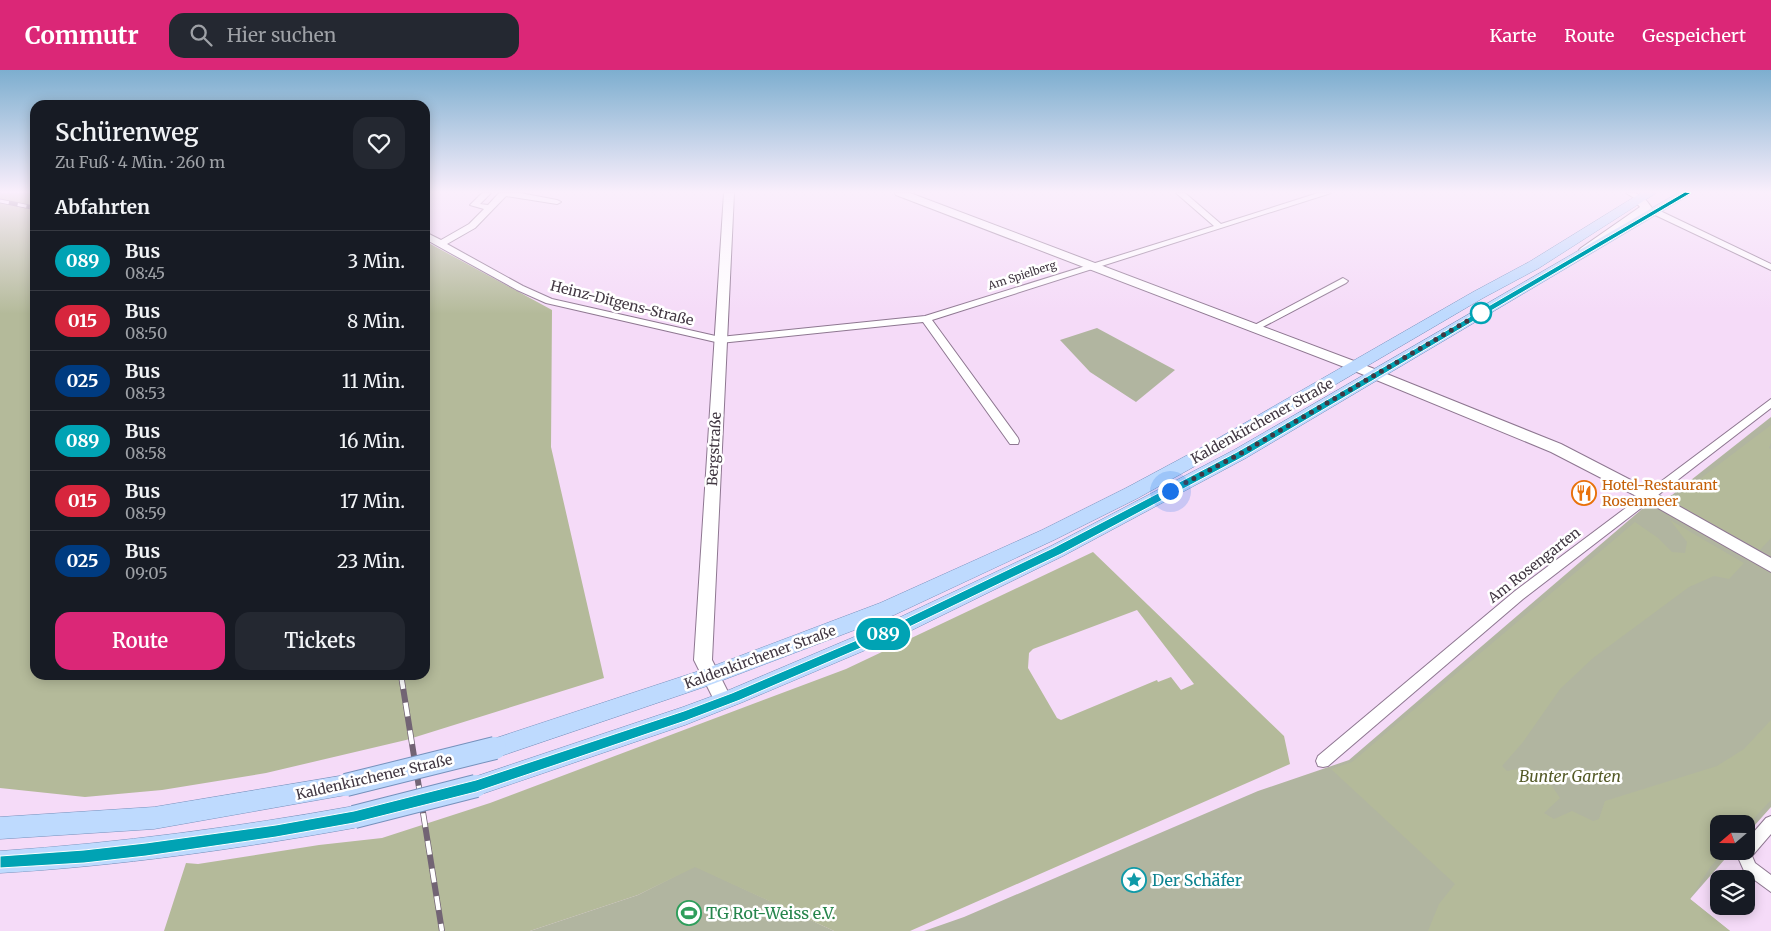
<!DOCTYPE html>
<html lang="de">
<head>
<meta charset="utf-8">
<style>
	body { margin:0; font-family:Merriweather,serif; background:#242831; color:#f1f3f6; height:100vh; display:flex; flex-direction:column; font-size:19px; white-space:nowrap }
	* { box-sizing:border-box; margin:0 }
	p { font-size:16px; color:#9ea1a6 }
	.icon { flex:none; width:28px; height:28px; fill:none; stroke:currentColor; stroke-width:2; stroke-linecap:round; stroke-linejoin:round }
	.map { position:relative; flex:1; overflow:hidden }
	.drawer { position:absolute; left:30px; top:30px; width:400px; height:580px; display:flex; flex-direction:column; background:#171b24; border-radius:15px; box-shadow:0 2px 12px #0003 }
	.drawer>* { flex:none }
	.badge { padding:0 10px; border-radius:16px; font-size:18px; line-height:32px }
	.needle { width:32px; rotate:250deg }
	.buttons { position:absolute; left:1710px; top:745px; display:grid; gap:10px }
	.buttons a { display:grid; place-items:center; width:45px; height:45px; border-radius:10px; background:#171b24; box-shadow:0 2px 12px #0003; font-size:25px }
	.you { position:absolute; width:25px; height:25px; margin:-12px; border:4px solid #fff; border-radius:50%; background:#1a73e8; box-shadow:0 0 0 8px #1a73e833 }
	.map>.badge { position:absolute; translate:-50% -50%; box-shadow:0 0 0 2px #fff }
	h2 { padding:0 25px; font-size:19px; line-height:45px }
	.round { display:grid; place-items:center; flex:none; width:52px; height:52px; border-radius:15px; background:#242831 }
	.overview { display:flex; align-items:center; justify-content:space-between; height:85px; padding:0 25px }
	h1 { font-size:24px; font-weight:600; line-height:38px }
	.button { display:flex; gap:10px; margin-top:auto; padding:10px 25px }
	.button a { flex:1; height:58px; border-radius:15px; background:#db2777; color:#fff; font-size:20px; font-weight:600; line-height:58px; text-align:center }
	.button a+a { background:#242831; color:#f1f3f6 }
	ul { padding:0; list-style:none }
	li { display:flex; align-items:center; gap:15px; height:60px; padding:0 25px; border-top:1px solid #363941 }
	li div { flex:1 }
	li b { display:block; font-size:19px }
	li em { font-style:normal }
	li .badge { min-width:55px; font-weight:700; text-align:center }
	header { display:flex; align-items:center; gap:30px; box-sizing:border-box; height:70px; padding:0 25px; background:#db2777; color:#fff }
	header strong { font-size:24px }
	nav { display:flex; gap:28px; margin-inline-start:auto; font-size:18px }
	.search { width:350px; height:45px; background:#242831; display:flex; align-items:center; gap:12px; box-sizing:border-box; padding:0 18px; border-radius:15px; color:#9ea1a6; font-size:19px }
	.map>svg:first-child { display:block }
</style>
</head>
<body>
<header>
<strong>Commutr</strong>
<div class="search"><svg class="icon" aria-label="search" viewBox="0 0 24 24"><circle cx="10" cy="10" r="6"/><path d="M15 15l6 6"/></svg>Hier suchen</div>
<nav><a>Karte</a><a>Route</a><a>Gespeichert</a></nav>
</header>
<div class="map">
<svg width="1771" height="861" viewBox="0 0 1771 861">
	<rect width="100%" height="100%" fill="#f5dbf8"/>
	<!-- green -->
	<path fill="#b1b5a0" d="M1097 258 1175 300 1136 332 1090 302 1060 270Z
		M1771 347V737L1746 765V754H1719V781H1732L1690 829 1730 861H924L964 847 1258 721 1349 690 1642 439 1672 425Z
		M695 796 834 861H530L638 825Z"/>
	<!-- forest -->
	<path fill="#b4ba9a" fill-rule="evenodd" d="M0 123H35V605H425V171L552 240 551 377 604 608 406 670 266 703 162 720 85 727 0 718Z
		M1771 355V373L1769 378 1771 379V468L1760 480 1681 436 1676 427Z
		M1670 450 1744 493 1729 509 1714 506 1689 517 1593 588 1560 619 1523 672 1502 696 1507 701C1538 694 1544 703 1560 728L1544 743 1554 749 1572 741 1593 751 1599 749 1605 731 1717 696 1744 679 1771 650V730L1746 757V754H1719V781H1725L1711 796 1690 829 1730 861H1428L1439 834 1455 814 1331 699 1352 692 1635 452 1658 468 1672 482 1685 483 1687 472Z
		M1093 482 1284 666 1290 694 910 861H834L695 797 638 825 530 861H164L186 793 198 794 319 775 382 768 490 733 846 599ZM1137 540 1194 614 1181 620 1171 607 1158 612 1157 610 1061 650 1057 648 1028 598 1029 583 1033 579Z"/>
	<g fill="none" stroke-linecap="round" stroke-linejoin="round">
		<defs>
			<path id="street" d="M482 123H491L480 134 488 135 499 123H520L557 130 561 132 557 134 506 126 475 158 447 174 523 216 552 229 720 267 925 246 1214 156 1176 123H1185L1221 154 1318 123H1331L932 250 1018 368 1019 371 1018 374H1010L923 252 720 273 546 233 517 220 425 169V162L441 170 469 154 484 139 470 135Z
				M1626 123H1636L1643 129 1639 131Z
				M1656 139 1771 194V200L1653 144 1652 142Z
				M1343 208 1348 211 1346 213 1257 260 1254 261 1249 258Z
				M1771 329V338L1523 529 1328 696 1323 697 1318 696 1316 691 1318 686 1515 521Z
				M1771 746V764L1752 786 1755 793 1771 805V822L1745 803 1737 785 1738 781H1746V771L1766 748Z"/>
			<path id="secondary" d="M724 123H734L712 590 732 630 729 636 723 638 717 636 694 590Z
				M895 123H910L1362 294 1561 374 1652 421 1771 488V502L1642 429 1551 382 1352 300 896 125Z
				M1639 126C1645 127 1648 133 1652 138L1650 140 1589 182H1581L1579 180 1581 178 1640 137 1633 129Z"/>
			<path id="primary" d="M1641 123H1656L1539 198 1483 228 1222 381 1138 428 1054 470 894 545 710 615 495 688 487 685 484 678 487 671 708 598 880 533 1042 460 1126 418 1210 373 1473 222 1529 192Z
				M1678 123H1693L1246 388 1063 486 908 562 743 632 685 655 476 726 468 723 465 716 468 709 683 637 729 620 894 550 1051 476 1234 380Z
				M346 705 354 708 357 715 354 722 346 725 154 759 0 769V747L154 737Z
				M354 736 362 739 365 747 362 755 354 758C237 779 119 796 0 803V781C119 773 237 757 354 736Z"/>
		</defs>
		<!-- street casing -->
		<use href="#street" stroke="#8e7791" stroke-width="2"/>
		<!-- secondary casing -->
		<use href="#secondary" stroke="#8e7791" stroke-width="2"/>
		<!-- primary casing -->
		<use href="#primary" stroke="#7691bc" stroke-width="1"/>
		<!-- street -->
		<use href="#street" fill="#fff" fill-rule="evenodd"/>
		<!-- secondary -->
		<use href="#secondary" fill="#fff" fill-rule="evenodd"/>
		<!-- primary -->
		<use href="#primary" fill="#bedafe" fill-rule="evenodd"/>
		<defs>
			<path id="rail-far1" d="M0 131 35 138"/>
			<path id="rail" d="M401 605 442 861"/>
		</defs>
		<!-- rail-far1 casing -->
		<use href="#rail-far1" stroke="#726474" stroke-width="4.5"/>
		<!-- rail casing -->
		<use href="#rail" stroke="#726474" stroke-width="6"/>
		<!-- rail-far1 -->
		<use href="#rail-far1" stroke="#fff" stroke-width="3" stroke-dasharray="9" stroke-linecap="butt"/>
		<!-- rail -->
		<use href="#rail" stroke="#fff" stroke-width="4.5" stroke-dasharray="14" stroke-linecap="butt"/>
		<defs>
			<path id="primary-bridge" d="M346 715 495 678
				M354 747 476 716"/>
		</defs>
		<!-- primary-bridge casing -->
		<use href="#primary-bridge" stroke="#7691bc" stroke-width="24" stroke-linecap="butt"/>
		<!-- primary-bridge -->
		<use href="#primary-bridge" stroke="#bedafe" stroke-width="22"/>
	</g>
	<!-- sky -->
	<linearGradient id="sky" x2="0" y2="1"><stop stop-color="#7daecf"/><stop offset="0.5" stop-color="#faeffc"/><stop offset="1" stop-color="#faeffc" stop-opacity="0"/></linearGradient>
	<rect width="1771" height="244" fill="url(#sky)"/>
	<!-- line -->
	<path fill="#00a3b4" stroke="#fff" d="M1685 122 1691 123 1243 387 1061 484 905 559 740 630 685 651 476 722 354 753 276 767 146 786 84 793 0 798V786L84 780 146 773 276 755 354 741 476 710 684 641 732 623 897 553 1053 478 1237 382Z"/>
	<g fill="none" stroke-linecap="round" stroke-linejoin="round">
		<!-- walk -->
		<path stroke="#413742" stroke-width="5" stroke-dasharray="0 9" d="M1170 421 1240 384 1486 240 1481 243"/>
	</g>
	<!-- icons -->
	<defs>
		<symbol id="restaurant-ring" viewBox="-11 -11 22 22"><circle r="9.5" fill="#fff" stroke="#e8710a" stroke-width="1.5"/><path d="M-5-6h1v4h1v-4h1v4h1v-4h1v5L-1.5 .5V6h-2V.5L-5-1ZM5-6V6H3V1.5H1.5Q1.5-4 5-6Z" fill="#e8710a"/></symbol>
		<symbol id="sight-ring" viewBox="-11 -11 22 22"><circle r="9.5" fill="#fff" stroke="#0f9aa8" stroke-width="1.5"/><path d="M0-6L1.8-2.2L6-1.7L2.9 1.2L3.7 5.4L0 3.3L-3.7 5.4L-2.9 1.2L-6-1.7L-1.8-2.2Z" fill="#0f9aa8"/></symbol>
		<symbol id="stadium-ring" viewBox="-11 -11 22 22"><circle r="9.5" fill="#fff" stroke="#2e9e5b" stroke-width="1.5"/><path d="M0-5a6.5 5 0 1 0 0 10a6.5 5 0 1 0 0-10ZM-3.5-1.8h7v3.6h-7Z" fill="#2e9e5b"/></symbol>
	</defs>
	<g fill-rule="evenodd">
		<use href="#restaurant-ring" x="1570" y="409" width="28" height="28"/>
		<use href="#sight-ring" x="1120" y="796" width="28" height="28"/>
		<use href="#stadium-ring" x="675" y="829" width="28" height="28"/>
	</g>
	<!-- markers -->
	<circle fill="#fff" stroke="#00a3b4" stroke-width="2.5" cx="1481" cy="243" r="10"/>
	<g text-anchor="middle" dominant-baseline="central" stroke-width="5" stroke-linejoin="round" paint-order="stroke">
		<!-- far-street labels -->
		<g font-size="11" fill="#413742" stroke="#fff">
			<text transform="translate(1022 205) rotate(-18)">Am Spielberg</text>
		</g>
		<!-- street labels -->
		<g font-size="14" fill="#413742" stroke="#fff">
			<text transform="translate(622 233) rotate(14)">Heinz-Ditgens-Straße</text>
			<text transform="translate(1262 351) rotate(-29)">Kaldenkirchener Straße</text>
			<text transform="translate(714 379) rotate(-87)">Bergstraße</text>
			<text transform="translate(1534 495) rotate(-38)">Am Rosengarten</text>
			<text transform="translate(760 587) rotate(-20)">Kaldenkirchener Straße</text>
			<text transform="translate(374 707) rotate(-13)">Kaldenkirchener Straße</text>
		</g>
		<!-- food labels -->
		<g font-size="14" fill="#c56008" stroke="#fff" text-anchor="start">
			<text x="1602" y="415">Hotel-Restaurant<tspan x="1602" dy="16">Rosenmeer</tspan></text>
		</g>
		<!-- near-park labels -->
		<g font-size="16" font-style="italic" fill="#545a27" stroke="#fff">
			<text x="1570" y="706">Bunter Garten</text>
		</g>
		<!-- near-culture labels -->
		<g font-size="16" fill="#0d838f" stroke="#fff" text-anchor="start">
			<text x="1152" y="810">Der Schäfer</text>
		</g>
		<!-- near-leisure labels -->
		<g font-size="16" fill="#27864d" stroke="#fff" text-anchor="start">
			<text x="706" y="843">TG Rot-Weiss e.V.</text>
		</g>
	</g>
</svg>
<div class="buttons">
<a><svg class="needle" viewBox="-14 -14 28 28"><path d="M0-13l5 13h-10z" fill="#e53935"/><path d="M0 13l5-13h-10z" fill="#9ea1a6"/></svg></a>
<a><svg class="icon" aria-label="layers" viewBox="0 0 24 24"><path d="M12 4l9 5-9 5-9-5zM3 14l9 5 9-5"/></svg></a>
</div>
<div class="you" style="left:1170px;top:421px"></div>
<b class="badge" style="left:883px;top:564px;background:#00a3b4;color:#fff">089</b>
<section class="drawer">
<div class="overview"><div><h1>Schürenweg</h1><p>Zu Fuß · 4 Min. · 260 m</p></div><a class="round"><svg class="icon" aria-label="heart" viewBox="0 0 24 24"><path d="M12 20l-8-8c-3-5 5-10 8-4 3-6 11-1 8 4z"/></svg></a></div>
<h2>Abfahrten</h2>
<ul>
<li><span class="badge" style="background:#00a3b4;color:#fff">089</span><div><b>Bus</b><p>08:45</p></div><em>3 Min.</em></li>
<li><span class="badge" style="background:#d7263d;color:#fff">015</span><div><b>Bus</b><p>08:50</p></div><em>8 Min.</em></li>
<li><span class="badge" style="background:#003b80;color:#fff">025</span><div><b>Bus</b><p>08:53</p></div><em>11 Min.</em></li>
<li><span class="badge" style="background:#00a3b4;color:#fff">089</span><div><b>Bus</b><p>08:58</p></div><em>16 Min.</em></li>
<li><span class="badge" style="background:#d7263d;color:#fff">015</span><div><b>Bus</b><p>08:59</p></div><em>17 Min.</em></li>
<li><span class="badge" style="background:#003b80;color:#fff">025</span><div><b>Bus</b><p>09:05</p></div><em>23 Min.</em></li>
</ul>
<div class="button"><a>Route</a><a>Tickets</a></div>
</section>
</div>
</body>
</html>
